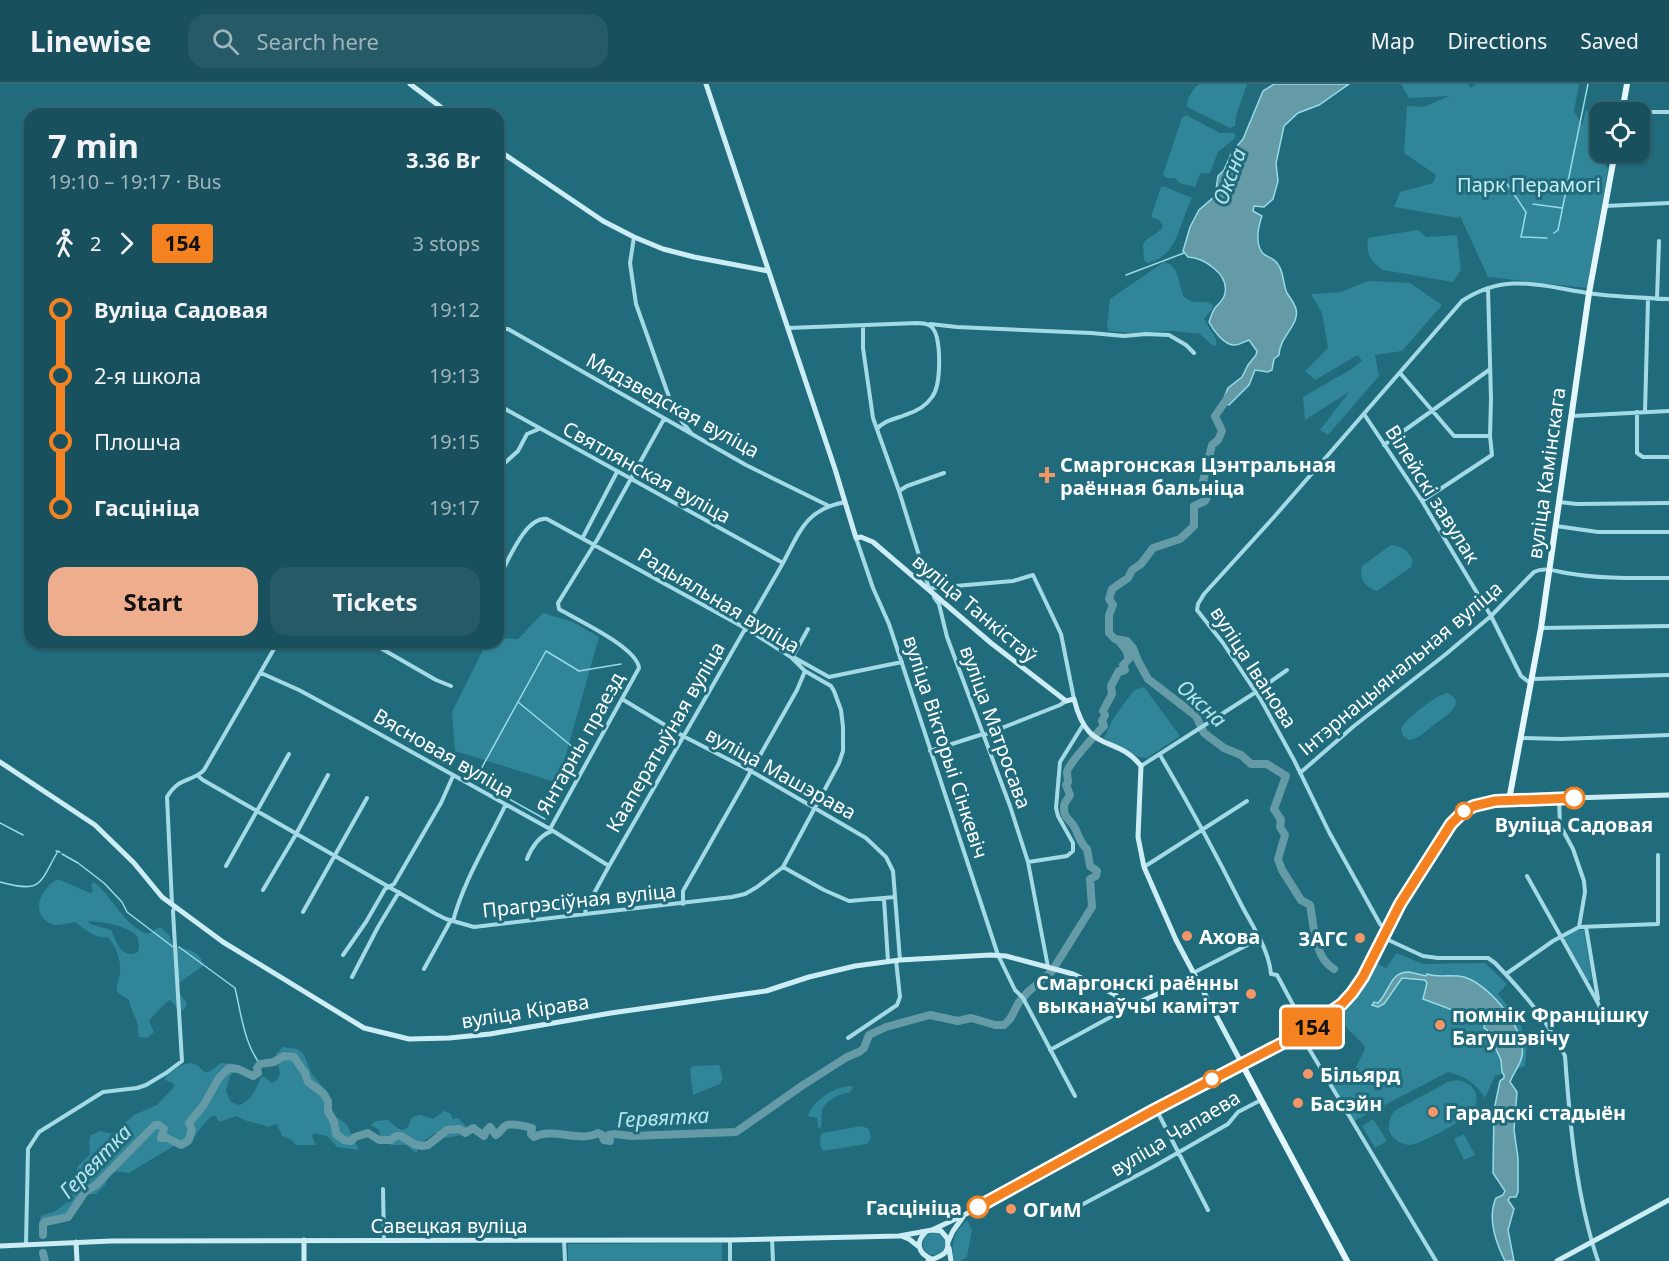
<!DOCTYPE html>
<html lang="en">
<head>
<meta charset="utf-8">
<style>
	body { margin:0; font-family:"Noto Sans",sans-serif; background:#255a66; color:#f1f3f6; height:100vh; display:flex; flex-direction:column; font-size:22px; white-space:nowrap }
	* { box-sizing:border-box; margin:0 }
	p { font-size:20px; color:#9fb5bc }
	.icon { flex:none; width:33px; height:33px; fill:none; stroke:currentColor; stroke-width:2; stroke-linecap:round; stroke-linejoin:round }
	.map { position:relative; flex:1; overflow:hidden }
	.drawer { position:absolute; left:24px; top:24px; width:480px; height:540px; display:flex; flex-direction:column; background:#18505d; border-radius:18px; box-shadow:0 2px 4px #0004,0 0 0 2px #366772 }
	.drawer>* { flex:none }
	.badge { padding:0 12px; border-radius:4px; font-size:21px; line-height:39px }
	.controls { position:absolute; left:1590px; top:18px; display:grid; gap:12px }
	.controls a { display:grid; place-items:center; width:60px; height:60px; border-radius:12px; background:#18505d; box-shadow:0 2px 4px #0004,0 0 0 2px #366772; font-size:30px }
	.map>.badge { position:absolute; translate:-50% -50%; box-shadow:0 0 0 3px #fff }
	.legs { display:flex; align-items:center; gap:9px; height:66px; padding:0 24px; font-size:20px }
	.legs p { margin-inline-start:auto }
	.overview { display:flex; align-items:center; justify-content:space-between; height:102px; padding:0 24px }
	h1 { font-size:33px; font-weight:700; line-height:45px }
	.cta { display:flex; gap:12px; margin-top:auto; padding:12px 24px }
	.cta a { flex:1; height:69px; border-radius:18px; background:#eead8d; color:#111; font-size:24px; font-weight:700; line-height:69px; text-align:center }
	.cta a+a { background:#255a66; color:#f1f3f6 }
	ul { padding:0 24px; list-style:none }
	li { display:flex; align-items:center; gap:21px; height:66px; font-size:22px }
	li i { display:grid; place-items:center; width:9px; height:100%; margin:0 8px; background:currentColor }
	li i::after { content:''; width:15px; height:15px; margin:-8px; border:4px solid; border-radius:50%; background:#18505d }
	li p { margin-inline-start:auto }
	li:first-child i { background:linear-gradient(#0000 50%,currentColor 0) }
	li:last-child i { background:linear-gradient(currentColor 50%,#0000 0) }
	header { display:flex; align-items:center; gap:36px; box-sizing:border-box; height:84px; padding:0 30px; background:#18505d; border-bottom:2px solid #366772 }
	header strong { font-size:28px }
	nav { display:flex; gap:33px; margin-inline-start:auto; font-size:21px }
	.search { width:420px; height:54px; background:#255a66; display:flex; align-items:center; gap:15px; box-sizing:border-box; padding:0 21px; border-radius:18px; color:#9fb5bc; font-size:22px }
	.map>svg:first-child { display:block }
</style>
</head>
<body>
<header>
<strong>Linewise</strong>
<div class="search"><svg class="icon" aria-label="search" viewBox="0 0 24 24"><circle cx="10" cy="10" r="6"/><path d="M15 15l6 6"/></svg>Search here</div>
<nav><a>Map</a><a>Directions</a><a>Saved</a></nav>
</header>
<div class="map">
<svg width="1669" height="1177" viewBox="0 0 1669 1177">
	<rect width="100%" height="100%" fill="#206b7c"/>
	<!-- green -->
	<path fill="#308598" fill-rule="evenodd" d="M1199 0H1247L1236 32 1235 42 1230 44 1187 23C1187 14 1192 6 1199 0Z
		M1401 0H1468L1470 4 1477 0H1579L1574 27 1582 41 1586 26 1600 30 1598 69 1608 85 1587 204 1488 193 1460 132 1458 134 1394 123 1400 108 1433 99 1436 91 1404 69 1407 22 1423 23 1450 12 1409 14Z
		M1186 31 1220 49H1233L1236 51 1234 55 1218 68 1210 89 1200 90 1195 103 1179 99 1175 94H1166L1163 90 1182 34Z
		M1163 102 1192 114C1179 138 1179 173 1147 179L1144 176 1143 160C1148 151 1159 151 1163 142L1159 136 1151 133 1161 103Z
		M1418 146 1426 153 1457 151 1461 186 1453 198 1383 186C1370 177 1366 170 1368 154Z
		M1164 178C1180 182 1178 200 1184 213 1197 223 1203 214 1213 221L1212 225 1204 235 1216 255V261L1213 262 1200 250 1173 247 1129 249 1109 247 1107 243 1110 215Z
		M1369 197 1410 199 1442 221 1402 267 1375 271 1379 292 1328 351 1320 346 1349 308 1305 336 1303 313 1350 286 1362 277 1358 271 1315 296 1305 287 1328 264 1322 229 1311 210 1340 208Z
		M1391 461C1403 462 1407 467 1413 476L1411 483 1377 507C1365 503 1359 496 1362 482Z
		M543 529 573 538 599 553 558 699 455 667 452 628 487 558H498V554L518 555Z
		M1144 603 1180 652 1147 674 1138 673 1104 654 1113 635 1134 606Z
		M1447 609C1469 619 1444 633 1435 640 1427 646 1419 655 1409 656L1403 652 1401 645C1405 635 1436 611 1447 609Z
		M56 796H60L90 809 93 807 91 801 94 798C113 813 124 842 148 850L160 843 169 851 173 862C186 865 202 867 203 882L179 899V909L187 919 184 926 180 927 170 916C167 917 152 933 149 937L154 948 147 954 139 953C138 949 138 946 138 942 137 935 130 925 129 916L117 908C116 902 118 900 119 894 123 880 117 864 108 853 97 856 84 845 75 838 69 839 62 841 55 841 51 841 46 837 43 834 33 821 43 804 56 796ZM88 837C105 838 126 841 138 853L139 862 138 868C122 876 116 857 111 846L90 840Z
		M1577 846H1584L1592 895 1588 897 1564 853Z
		M1396 869 1423 880 1485 879 1507 900 1498 910 1519 936 1527 960 1525 982 1495 992 1485 1014C1475 998 1466 993 1448 988L1354 1037 1331 997 1355 985 1365 965 1364 961 1334 931 1336 933 1354 917 1376 879 1386 884Z
		M283 963 298 965 304 971 312 990 329 1010 333 1030 347 1041 359 1066 337 1063 327 1052 314 1049 312 1052 316 1061H296L292 1056 282 1052 277 1040 267 1043C257 1038 247 1039 237 1032L219 1038 216 1032H212C204 1039 196 1049 192 1059L177 1060 129 1089 112 1087 105 1101 96 1110H83L80 1120 66 1130 61 1139 44 1142 41 1139 40 1135 42 1131 54 1128 66 1119 78 1082 90 1070 89 1057 91 1051 100 1047 112 1050 134 1031 157 1021 174 1003 173 999 165 996 167 990C172 987 184 979 190 979 207 981 200 999 220 979L235 980 237 984 230 992 226 1007 231 1018 239 1021C252 1016 256 1005 261 993H265L272 999 277 996 280 990 276 970Z
		M719 981 723 994 720 1000 693 1011 690 986 693 982Z
		M1456 996C1475 998 1482 1013 1472 1029 1462 1037 1421 1060 1410 1061 1402 1061 1394 1056 1390 1049 1387 1041 1390 1034 1394 1027L1448 998Z
		M851 1002 853 1003 850 1008C840 1010 825 1016 822 1027 821 1032 822 1038 821 1043L818 1044 817 1034 808 1032C813 1016 834 1003 851 1002Z
		M444 1027 450 1029 453 1035 458 1034 468 1044 465 1050 447 1054 435 1049 421 1059 413 1057 418 1066 416 1069 406 1061H391L381 1056 379 1046 371 1041 376 1037 388 1036 397 1044 403 1046 408 1043 412 1033 421 1031 433 1035Z
		M1373 1035 1387 1057 1375 1064 1362 1042Z
		M862 1042 869 1045 871 1054 867 1060 823 1067C819 1060 819 1056 822 1049Z
		M1464 1050 1475 1071 1464 1076 1454 1055Z
		M967 1136 972 1146 967 1173 960 1177H954C950 1160 954 1148 967 1136Z
		M923 1160a11 11 0 1 1 22 0a11 11 0 1 1-22 0Z
		M722 1159V1177H568V1160Z"/>
	<!-- water -->
	<path fill="#649ba7" stroke="#97dae8" stroke-width="1.5" d="M1274 0H1349L1319 21 1298 29 1284 42 1276 79 1278 97 1273 115 1264 123 1254 122 1253 127 1262 132C1258 143 1254 163 1265 171 1271 174 1276 176 1279 182 1284 190 1283 201 1287 209 1290 214 1294 218 1296 225 1300 241 1279 253 1279 271L1274 275 1272 286 1268 288 1255 286 1249 301 1229 321 1222 319 1228 304 1242 293 1248 281 1256 271 1257 267 1249 256C1245 257 1238 262 1234 261 1224 261 1213 246 1209 238 1211 233 1212 228 1215 224 1219 219 1224 216 1225 209 1229 190 1204 174 1188 173L1183 167 1190 143 1199 126 1215 112 1218 92 1224 86 1232 68 1243 55 1263 7Z
		M1409 888 1426 892 1427 890C1438 894 1452 890 1464 893 1489 900 1527 946 1522 972 1520 982 1513 989 1510 998L1517 1008 1514 1046 1518 1074V1108L1516 1113H1510L1508 1116 1514 1125 1508 1146 1514 1177H1505C1496 1159 1487 1134 1496 1114L1503 1111 1505 1107 1493 1089 1494 1026 1500 997 1504 994V991L1502 988 1501 976 1487 946 1484 944 1485 938 1423 915 1427 899 1425 896 1402 894 1384 920 1378 923 1372 921 1374 918 1378 919C1390 908 1389 888 1409 888Z"/>
	<g fill="none" stroke-linecap="round" stroke-linejoin="round">
		<!-- stream -->
		<path stroke="#97dae8" stroke-width="1.5" d="M1504 95 1526 128 1521 153 1547 154
			M1533 120 1562 124
			M1554 149 1558 146 1588 0
			M1126 191 1184 169
			M518 618 580 669
			M545 735 475 696 546 567 579 587 621 580
			M0 739 23 751
			M56 767 60 768
			M62 770 78 779 104 799 122 818 127 828 173 863
			M0 798C42 809 38 802 58 767
			M179 863 235 904C241 929 244 959 260 980"/>
		<!-- river -->
		<path stroke="#649ba7" stroke-width="8" d="M1229 312 1215 332 1222 347 1218 356 1212 361 1203 397 1210 407 1205 417 1194 422V442L1180 455 1153 464 1141 480 1132 486 1128 494 1112 505 1109 515 1113 521 1109 531V549L1115 555 1127 557 1133 564 1138 577 1148 595 1196 632 1204 649 1224 664 1241 671 1251 680H1267L1286 692 1274 725 1281 736 1280 743 1285 751 1278 775 1282 786 1301 816 1310 821C1314 841 1314 874 1334 885
			M43 1151V1140L45 1138 68 1133 70 1130 85 1108 96 1101 155 1041H159L164 1045 161 1054H167L181 1061 188 1057 192 1046 189 1039 203 1022 219 994 229 984 238 985 253 992 258 989 257 984 260 980 274 978 284 972 294 973 305 989 308 998 323 1009 328 1017V1027L334 1038 336 1050 344 1056 351 1057 355 1053 368 1049 379 1056H391L396 1052H401L414 1060 422 1062 428 1061 447 1046 460 1045 465 1049 473 1044 484 1052 486 1047 490 1043 496 1051C501 1048 502 1043 507 1041 515 1039 525 1042 532 1044L531 1050 534 1053C554 1043 579 1059 598 1049L602 1051 604 1056 610 1057 608 1054 609 1051 616 1050 631 1052 736 1048 803 1001 847 973 859 968 864 964 869 951 886 943 930 931 958 937 971 934 995 941H1004L1010 935 1019 918 1028 908 1052 887 1092 823 1090 795 1096 792 1097 787 1090 782 1087 765C1080 759 1079 752 1075 744 1071 736 1063 734 1064 723 1064 717 1068 716 1070 711L1066 701 1068 698C1068 695 1067 691 1067 688 1069 679 1097 649 1104 642L1102 637 1105 631 1103 627 1112 610 1111 602 1119 587H1123L1125 586 1123 581 1129 575 1126 566 1118 556
			M43 1169 45 1177"/>
		<!-- street -->
		<path stroke="#a3dae6" stroke-width="4" d="M1623 28H1669
			M1605 122 1669 119
			M634 153 630 179 636 220 674 327 691 349
			M1657 215 1659 157
			M930 240 957 243 1091 249 1124 252 1146 250 1169 251 1186 261 1194 269
			M863 242V264L873 334 899 407 930 507
			M788 244 917 239C929 239 934 242 937 254 940 268 941 302 932 313 926 322 915 328 905 331 895 335 883 337 877 345
			M498 250 502 245H508L746 381 829 422
			M1400 289 1454 352H1490
			M498 321 783 479
			M1637 328V369L1643 373H1669
			M1645 328 1648 215
			M1364 330 1422 417 1491 532 1521 592 1530 599
			M1572 332 1669 327
			M1384 361 1489 286
			M498 385 518 367 527 350 539 345
			M899 407 907 402 944 389
			M1422 417 1492 371 1490 352 1491 315 1488 204
			M1559 418 1577 420 1669 419
			M1556 442 1598 448H1669
			M583 453 617 388
			M856 454 873 504 889 540 998 871 1015 906 1023 914 1075 1012
			M930 506 932 504 1013 497 1033 491 1061 550 1074 615
			M934 513 939 520 947 553 1010 722 1028 778 1048 883
			M1541 544 1669 542
			M370 558 436 596 451 602
			M792 574 808 545
			M795 574 829 593 902 578
			M261 589 299 606 358 638 550 745 609 782
			M1532 595 1669 591
			M622 615 683 652 751 687 866 754 886 773 893 787 900 876
			M984 651 1060 621 1066 617
			M1520 654 1561 655 1669 651
			M930 667 983 650
			M1160 671C1189 720 1216 770 1242 822 1253 843 1269 866 1271 890L1277 891 1298 930 1297 938 1302 953 1436 1177
			M1141 682 1256 608 1287 586
			M1300 689 1354 642 1446 570 1491 532 1534 488C1544 483 1555 487 1566 489 1600 495 1634 494 1669 494
			M198 692 203 696 436 830 446 835 474 843 732 813 745 810 757 803 783 783 839 679 843 667V643L841 626 834 607 831 602 805 587 791 573 745 544 547 435C525 432 508 478 498 495
			M1559 715 1560 741 1573 765 1584 797 1585 808 1579 843
			M550 745 639 584C637 563 577 536 559 525L558 519 597 456 664 335
			M527 775C531 764 540 751 552 747
			M1028 778 1067 772 1073 767V759L1058 732 1056 724 1060 678 1083 641
			M226 782 289 670
			M783 783 824 806 849 817 895 813
			M1144 783 1247 717
			M1527 792 1598 919 1606 938
			M263 806 295 752 328 691
			M884 815 888 877
			M172 820 167 713C179 692 193 698 204 686L278 558
			M683 820V807L797 606 805 587
			M303 828 367 714
			M585 830 586 824 609 782 783 479C800 447 805 426 845 418
			M453 837C464 796 487 760 505 722
			M1586 843 1598 915
			M1387 845 1380 840 1329 748 1294 676 1261 616 1223 559 1197 526 1198 520 1204 510 1274 433 1462 217C1508 186 1546 204 1595 210 1620 213 1645 214 1669 215
			M1384 854 1423 872 1438 874H1488L1495 879C1522 907 1548 937 1565 972 1570 1041 1576 1112 1598 1177
			M343 871 366 838 385 805 394 800 441 719 453 692
			M424 885 451 836
			M1193 889 1259 855
			M1506 890 1553 857 1579 843 1658 840V771
			M352 893 378 843 399 808
			M848 954 897 921 900 913 896 876
			M1050 966 1129 923
			M1156 1025 1208 1126
			M383 1105 384 1156
			M1072 1126 1153 1083 1228 1040 1238 1028 1261 1016
			M772 1155 773 1177
			M564 1156 565 1177
			M730 1156V1177
			M26 1160 28 1065 39 1048 103 1008 137 1004 146 1001 166 989 182 977 174 845 173 827 175 823"/>
		<!-- secondary -->
		<path stroke="#cdedf5" stroke-width="5" d="M410 0 450 30
			M706 0 835 385 856 454 861 453 873 458 991 559 1066 617 1074 615C1088 672 1115 649 1141 682L1138 753 1144 783 1176 856 1242 980 1156 1025 966 1130 932 1146
			M498 66 603 137 634 153 663 165 694 173 768 187
			M0 678 95 741 134 779 162 813 223 858 364 944 409 955 449 954 490 950 611 929 766 907 809 893 855 882 900 876 990 871 1006 872 1073 890 1114 910 1129 923 1195 893
			M1509 716 1669 711
			M926 1148C915 1158 918 1170 932 1175
			M901 1152 909 1155 918 1162
			M304 1156V1177
			M76 1158 77 1177
			M948 1158 953 1147 963 1133
			M0 1162 111 1157 730 1156 899 1152 932 1146 941 1147 947 1154C951 1171 940 1172 928 1177
			M949 1164 951 1177
			M1557 1177 1669 1116"/>
		<!-- primary -->
		<path stroke="#e4f7fd" stroke-width="6" d="M1622 28 1627 0
			M1347 1177 1242 980 1310 945 1348 915 1363 893 1400 820 1455 735 1474 722 1509 716 1541 544 1589 209 1615 68"/>
	</g>
	<g fill="none" stroke-linecap="round" stroke-linejoin="round">
		<defs>
			<path id="line-1" d="M978 1123 1156 1025 1296 952 1342 920 1352 909 1363 893 1400 820 1451 740 1464 727 1474 722 1495 717 1574 714"/>
		</defs>
		<!-- line-1 casing -->
		<use href="#line-1" stroke="#fff" stroke-width="14"/>
		<!-- line-1 -->
		<use href="#line-1" stroke="#f58220" stroke-width="9"/>
	</g>
	<!-- markers -->
	<g fill="#f39564" stroke="#206b7c" stroke-width="2">
		<path d="M1044 382h6v6h6v6h-6v6h-6v-6h-6v-6h6z"/>
		<circle cx="1187" cy="852" r="6"/>
		<circle cx="1360" cy="854" r="6"/>
		<circle cx="1251" cy="910" r="6"/>
		<circle cx="1440" cy="941" r="6"/>
		<circle cx="1308" cy="990" r="6"/>
		<circle cx="1298" cy="1019" r="6"/>
		<circle cx="1433" cy="1028" r="6"/>
		<circle cx="1011" cy="1125" r="6"/>
	</g>
	<g fill="#fff" stroke="#f58220" stroke-width="3">
		<circle cx="1574" cy="714" r="10"/>
		<circle cx="1464" cy="727" r="8"/>
		<circle cx="1212" cy="995" r="8"/>
		<circle cx="978" cy="1123" r="10"/>
	</g>
	<g text-anchor="middle" dominant-baseline="central" stroke-width="6" stroke-linejoin="round" paint-order="stroke">
		<!-- park labels -->
		<g font-size="20" fill="#c6edf5" stroke="#206b7c">
			<text x="1529" y="100">Парк Перамогі</text>
		</g>
		<!-- street labels -->
		<g font-size="20" fill="#fff" stroke="#206b7c">
			<text transform="translate(673 321) rotate(29)">Мядзведская вуліца</text>
			<text transform="translate(647 388) rotate(29)">Святлянская вуліца</text>
			<text transform="translate(1546 389) rotate(-82)">вуліца Камінскага</text>
			<text transform="translate(1433 410) rotate(58)">Вілейскі завулак</text>
			<text transform="translate(719 516) rotate(31)">Радыяльная вуліца</text>
			<text transform="translate(975 524) rotate(40)">вуліца Танкістаў</text>
			<text transform="translate(1254 583) rotate(57)">вуліца Іванова</text>
			<text transform="translate(1400 584) rotate(-40)">Інтэрнацыянальная вуліца</text>
			<text transform="translate(996 643) rotate(70)">вуліца Матросава</text>
			<text transform="translate(665 653) rotate(-60)">Кааператыўная вуліца</text>
			<text transform="translate(580 659) rotate(-61)">Янтарны праезд</text>
			<text transform="translate(946 663) rotate(72)">вуліца Вікторыі Сінкевіч</text>
			<text transform="translate(444 669) rotate(30)">Вясновая вуліца</text>
			<text transform="translate(781 689) rotate(29)">вуліца Машэрава</text>
			<text transform="translate(579 816) rotate(-6)">Прагрэсіўная вуліца</text>
			<text transform="translate(525 927) rotate(-9)">вуліца Кірава</text>
			<text transform="translate(1175 1049) rotate(-31)">вуліца Чапаева</text>
			<text x="449" y="1141">Савецкая вуліца</text>
		</g>
		<!-- poi labels -->
		<g font-size="20" font-weight="bold" fill="#fff" stroke="#206b7c" text-anchor="start">
			<text x="1060" y="380">Смаргонская Цэнтральная<tspan x="1060" dy="23">раённая бальніца</tspan></text>
			<text x="1199" y="852">Ахова</text>
			<text x="1348" y="854" text-anchor="end">ЗАГС</text>
			<text x="1239" y="898" text-anchor="end">Смаргонскі раённы<tspan x="1239" dy="23">выканаўчы камітэт</tspan></text>
			<text x="1452" y="930">помнік Францішку<tspan x="1452" dy="23">Багушэвічу</tspan></text>
			<text x="1320" y="990">Більярд</text>
			<text x="1310" y="1019">Басэйн</text>
			<text x="1445" y="1028">Гарадскі стадыён</text>
			<text x="1023" y="1125">ОГиМ</text>
		</g>
		<!-- stop labels -->
		<g font-size="20" font-weight="bold" fill="#fff" stroke="#206b7c">
			<text x="1574" y="740">Вуліца Садовая</text>
			<text x="962" y="1123" text-anchor="end">Гасцініца</text>
		</g>
		<!-- water labels -->
		<g font-size="21" font-style="italic" fill="#b6e6f0" stroke="#206b7c">
			<text transform="translate(1229 92) rotate(-70)">Оксна</text>
			<text transform="translate(1202 619) rotate(43)">Оксна</text>
			<text transform="translate(663 1033) rotate(-3)">Гервятка</text>
			<text transform="translate(95 1077) rotate(-46)">Гервятка</text>
		</g>
	</g>
</svg>
<div class="controls">
<a><svg class="icon" aria-label="locate" viewBox="0 0 24 24"><circle cx="12" cy="12" r="6"/><path d="M12 2v4M12 18v4M2 12h4M18 12h4"/></svg></a>
</div>
<b class="badge" style="left:1312px;top:943px;background:#f58220;color:#111">154</b>
<section class="drawer">
<div class="overview"><div><h1>7 min</h1><p>19:10 – 19:17 · Bus</p></div><b>3.36 Br</b></div>
<div class="legs"><svg class="icon" aria-label="walk" viewBox="0 0 24 24"><circle cx="13" cy="4" r="2"/><path d="M13 8l-2 6 4 7M11 14l-3 7M7 12l3-4h3l4 4"/></svg>2<svg class="icon" aria-label="forward" viewBox="0 0 24 24"><path d="M9 5l7 7-7 7"/></svg><b class="badge" style="background:#f58220;color:#111">154</b><p>3 stops</p></div>
<ul>
<li><i style="color:#f58220"></i><b>Вуліца Садовая</b><p>19:12</p></li>
<li><i style="color:#f58220"></i><span>2-я школа</span><p>19:13</p></li>
<li><i style="color:#f58220"></i><span>Плошча</span><p>19:15</p></li>
<li><i style="color:#f58220"></i><b>Гасцініца</b><p>19:17</p></li>
</ul>
<div class="cta"><a>Start</a><a>Tickets</a></div>
</section>
</div>
</body>
</html>
